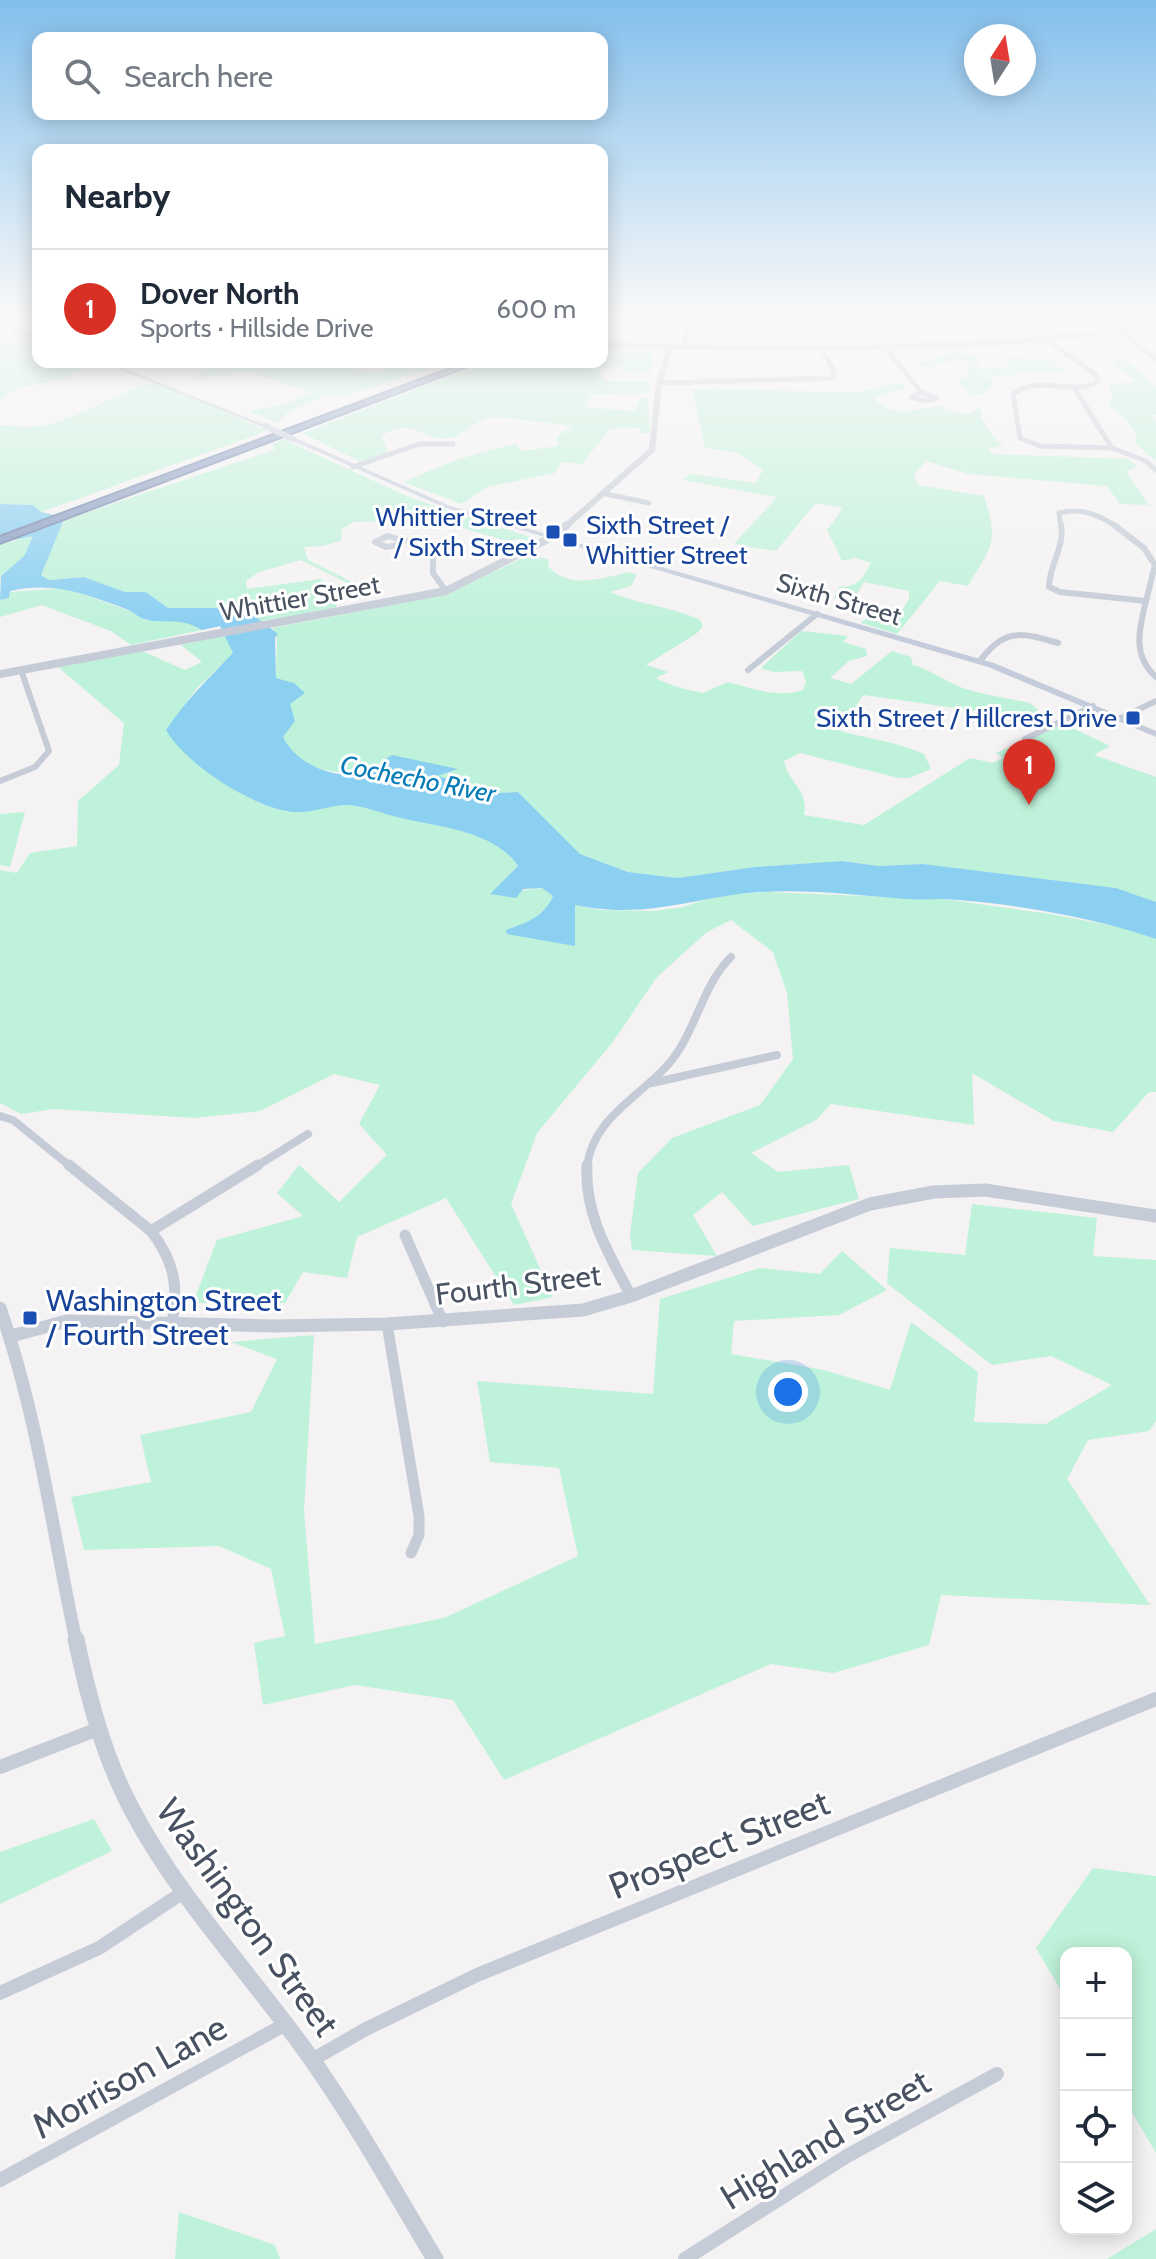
<!DOCTYPE html>
<meta charset="utf-8">
<style>
:root{--surface:#fff;--page:#f2f2f3;--text:#1f2937;--muted:#747a83;--line:#e0e1e3;--accent:#d93025}
body{margin:0;font-family:Cabin,sans-serif;background:var(--page);color:var(--text)}
.controls{position:absolute;right:24px;bottom:24px;display:grid;overflow:hidden;border-radius:16px;box-shadow:0 4px 20px #0003}
.controls button{width:72px;height:72px;display:grid;place-items:center;padding:0;border:0;border-bottom:2px solid var(--line);background:var(--surface);color:var(--text);font:40px sans-serif}
.compass{position:absolute;left:964px;top:24px;width:72px;height:72px;border-radius:50%;background:var(--surface);box-shadow:0 4px 20px #0003;rotate:12deg}
.you{position:absolute;left:788px;top:1392px;width:28px;height:28px;margin:-20px;border:6px solid #fff;border-radius:50%;background:#1a73e8;box-shadow:0 0 0 12px #1a73e833}
.badge{display:grid;place-items:center;width:52px;height:52px;border-radius:50%;background:var(--accent);color:#fff;font-size:26px;font-weight:700}
.pin{position:absolute;translate:-50% -66px;filter:drop-shadow(0 2px 4px #0008)}
.pin::after{content:'';position:absolute;top:42px;width:28px;height:24px;background:inherit;clip-path:polygon(0 0,100% 0,50% 100%)}
.list{margin:0;padding:0;list-style:none}
h2{display:flex;justify-content:space-between;align-items:center;height:104px;margin:0;padding:0 32px;font-size:34px}
h2 small{font-size:26px;font-weight:400;color:var(--muted)}
.list li{display:grid;grid-template-columns:52px 1fr auto;gap:24px;align-items:center;box-sizing:border-box;height:120px;padding:0 32px;border-top:2px solid var(--line)}
.list b{display:block;font-size:30px;white-space:nowrap}
.list p{margin:0;font-size:26px;white-space:nowrap;color:var(--muted)}
.list em{font-size:26px;font-style:normal;color:var(--muted)}
.icon{flex:none;width:44px;height:44px;fill:none;stroke:currentColor;stroke-width:2;stroke-linecap:round;stroke-linejoin:round}
.map{position:relative;flex:none;width:1156px;height:2259px;overflow:hidden}
.search{position:absolute;background:var(--surface);box-shadow:0 4px 20px #0003;left:32px;top:32px;width:576px;height:88px;display:flex;align-items:center;gap:20px;box-sizing:border-box;padding:0 28px;border-radius:16px;color:var(--muted);font-size:30px}
.panel{position:absolute;background:var(--surface);box-shadow:0 4px 20px #0003;left:32px;top:144px;width:576px;height:224px;border-radius:16px}
.map>svg:first-child{display:block}
.green{fill:#bff2da}
.water{fill:#8bcff1}
.lines{fill:none;stroke-linecap:round;stroke-linejoin:round}
.motorway-casing{stroke:#7388ae;stroke-width:4}
.minor-far4{stroke:#c5ccd7;stroke-width:5}
.minor-far3{stroke:#c5ccd7;stroke-width:6}
.minor-far2{stroke:#c5ccd7;stroke-width:8}
.minor-far1{stroke:#c5ccd7;stroke-width:11}
.minor{stroke:#c5ccd7;stroke-width:14}
.tertiary-far3{stroke:#c5ccd7;stroke-width:6}
.tertiary-far2{stroke:#c5ccd7;stroke-width:8}
.tertiary-far1{stroke:#c5ccd7;stroke-width:13}
.tertiary{stroke:#c5ccd7;stroke-width:17}
.secondary{fill:#c4ccdb;fill-rule:evenodd}
.motorway{fill:#889dc2;fill-rule:evenodd}
.secondary-bridge{stroke:#c4ccdb;stroke-width:6}
.transit-dot{fill:#1a4fb4;stroke:#fff;stroke-width:3}
.labels{text-anchor:middle;stroke-width:6;stroke-linejoin:round;paint-order:stroke}
.far-transit-label{font-size:26px;fill:#164399;stroke:#fff;text-anchor:end}
.far-street-label{font-size:26px;fill:#485261;stroke:#fff}
.far-water-label{font-size:26px;font-style:italic;fill:#057cb7;stroke:#fff}
.street-label{font-size:30px;fill:#485261;stroke:#fff}
.transit-label{font-size:30px;fill:#164399;stroke:#fff;text-anchor:start}
.near-street-label{font-size:36px;fill:#485261;stroke:#fff}
</style>
<div class="map">
<svg width="1156" height="2259" viewBox="0 0 1156 2259">
<rect width="100%" height="100%" fill="#f4f2f2"/>
<g class="green">
<path d="M843,314H860L857,326L900,329L913,322H922L925,326H976L973,320L1018,319L1031,325L1117,319L1133,326L1119,321L919,332L924,340H962L964,342L916,343L900,332L812,331L818,335V339L802,331L768,333L769,340H760L759,336L727,339L715,336L726,331L707,329C742,327 815,333 843,317Z"/>
<polygon points="28,338 38,341 38,362 93,362 66,379 20,387 0,400 0,345"/>
<path d="M603,348L653,351L650,373L631,375L617,365L599,369L605,381L650,382L649,393L593,394L584,407L634,411L641,398H648L650,433H640V428L610,429L582,464L561,462L555,473L487,487L461,504L404,482C441,465 475,452 516,444L522,451L558,446L557,436L573,426C556,425 497,414 486,418C474,423 464,434 453,437C424,445 416,414 381,436L388,452L361,462L303,433L488,362H602Z"/>
<path d="M951,353L974,355L981,370L1009,366L1004,358C1019,356 1035,360 1050,359L1066,372L989,376L994,385L982,394L971,395L957,379L971,376L962,367L971,365L965,360L933,364L937,368L911,365Z"/>
<path d="M1124,358L1156,386V415H1150L1156,423V461L1136,444C1138,425 1122,416 1108,405L1112,396L1109,385L1135,381L1111,359Z"/>
<polygon points="264,362 307,362 377,372 403,362 448,362 346,396 327,395 288,412 277,423 249,411 286,404 311,392 251,372 195,378 202,369"/>
<path d="M151,383L176,390L267,431L41,512L32,505L0,504V425C12,426 26,428 38,426C75,422 114,393 151,383Z"/>
<path d="M901,383L907,388L873,398C901,424 916,404 946,407L945,411L971,414L980,407C980,423 992,435 1003,446L989,448L993,454L1128,459L1137,466L1126,472L1149,505L1120,504L1107,486L968,474L926,461L914,475L918,485L984,496C999,544 992,545 968,586L940,581L897,634L861,623L873,613L901,612L909,599V591L864,582L853,601L834,598L839,587C858,586 862,580 871,563L855,558L842,561L827,530L843,508L816,503L776,551L734,544L777,497L683,480L691,474L756,483L763,470L738,453L705,448L692,389L858,392Z"/>
<path d="M283,439L409,497L530,537L535,544L520,539L507,541L436,520L353,522L342,529L341,541L323,546L304,547L308,560L370,591L365,592L301,560L259,572L246,581L247,589L320,579L337,590L339,600L335,609L260,621L244,608H168L146,592H124L84,577L49,580L41,575C47,557 53,528 70,518L274,450L273,444Z"/>
<polygon points="34,535 24,556 0,579 0,545"/>
<path d="M531,554L549,560L548,566C569,591 604,577 630,572L637,575L631,586L610,592C640,605 671,606 700,620L703,626L696,634L646,665L668,672L656,678C670,686 688,690 703,693L728,682C754,689 777,698 803,690L806,682L802,671L773,672L761,668L801,631L848,636L843,642L866,649L867,656L849,661L830,678L851,684L892,651L911,657L913,665C931,670 943,680 960,687C982,695 1007,698 1030,703L1038,710L1033,715L1045,721L1038,725L1019,717L863,695L840,731C869,739 898,742 924,754L931,769L909,778H899L800,753L784,761C789,784 809,790 804,815L864,825L970,758L993,763L1003,758L996,753L1064,724L1110,746L1094,755L1156,777V902L1116,888L923,864L879,866L842,861L755,867L678,878L628,872L580,854L518,792L498,793L435,776L456,770L379,763C357,782 289,771 283,738C281,726 291,696 294,683L276,678L277,634L272,628L444,595Z"/>
<polygon points="66,588 132,612 145,620 187,621 202,630 131,645 111,631 42,605 0,617 0,600 9,598 10,592"/>
<path d="M225,635L234,653L197,688L166,730C195,765 236,798 281,810C304,816 325,804 348,805C367,806 384,814 402,818C439,827 495,831 518,866L491,894L542,888L553,896L548,907L530,921L575,946V905L600,910L653,911L683,907L716,896L764,892L943,899L1050,914L1125,928L1156,939V1092H1149L1113,1132L1054,1121L972,1073L974,1125L831,1104L816,1120L751,1153L778,1172L849,1165L859,1199L753,1226L722,1192L693,1215L717,1256L632,1250L630,1234L638,1173L672,1138L760,1105L793,1059L787,993L773,952L731,920L707,932L657,977L612,1043L537,1133L511,1204L553,1297L514,1305L446,1198L357,1237L347,1278L303,1272L285,1303H193L217,1240L303,1216L277,1193L299,1165L339,1202L387,1155L359,1124L380,1085L334,1074L260,1111L195,1118L54,1109L21,1114L0,1103V870L17,873L30,853L77,846L78,801L119,765L124,723L58,667L142,651L185,670L202,662L181,645Z"/>
<polygon points="25,812 10,867 0,865 0,814"/>
<polygon points="972,1204 1097,1218 1093,1256 1156,1260 1156,1421 1149,1431 1088,1440 1067,1479 1150,1605 941,1595 929,1645 833,1673 771,1664 504,1780 453,1700 355,1685 263,1705 254,1643 285,1636 271,1569 219,1546 84,1550 71,1497 151,1482 140,1435 251,1412 277,1359 231,1342 314,1335 304,1511 315,1644 444,1618 578,1556 559,1468 490,1462 477,1381 653,1394 660,1299 760,1268 820,1274 842,1251 887,1290 839,1315 734,1321 731,1354 824,1370 890,1390 911,1322 978,1372 974,1422 1046,1424 1112,1385 1051,1356 992,1365 887,1283 890,1248 965,1255"/>
<polygon points="94,1819 112,1851 0,1904 0,1852"/>
<polygon points="1093,1868 1156,1876 1156,2153 1126,2102 1126,1953 1066,1953 1066,1999 1036,1948"/>
<polygon points="179,2212 275,2245 280,2259 175,2259"/>
<polygon points="1156,2229 1156,2259 1107,2259"/>
</g>
<path class="water" d="M0,504L33,505L41,512L70,518L63,522L41,575L49,580L84,577L125,592H146L168,608H244L278,634L275,638L276,678L294,683L305,693L290,704L295,721L283,737C296,765 341,784 371,770C378,766 385,759 392,755L458,769L437,776L498,793L518,792L580,854L628,872L678,878L755,867L842,861L879,866L923,864L1116,888L1156,902V939C1097,918 1006,902 942,899C930,899 918,900 906,899C858,895 808,889 760,892C692,897 647,920 575,905V946L507,934L506,930C526,923 544,917 553,896L542,888L523,889L516,898L490,894L518,866C495,831 439,827 401,818C383,814 366,806 348,805C331,805 315,812 299,812C259,813 185,764 166,730C185,701 209,678 233,653L220,626L202,630C180,617 170,624 148,620C140,619 133,612 126,609C85,594 54,581 10,591L9,598L0,600L1,576L24,556L33,536L14,540L0,534Z"/>
<g class="lines">
<g class="motorway-casing">
<polygon id="motorway" points="468,362 479,362 0,543 0,537"/>
</g>
<g class="minor-far4">
<polyline points="872,314 904,319 1074,314"/>
<polyline points="1123,314 1144,325"/>
<polyline points="685,319 771,318 771,314"/>
<polyline points="1117,329 1156,359"/>
<path d="M1045,339L1093,372L1099,381C1071,397 1040,374 1013,394L1020,438L1040,446L1112,448"/>
<polyline points="885,347 921,392"/>
<polyline points="685,348 686,316"/>
<polyline points="659,383 833,378 834,372 822,348"/>
<polyline points="1075,389 1112,448 1146,461 1156,470"/>
<polygon points="921,392 937,398 925,401 912,397"/>
<polyline points="353,467 419,444 453,444"/>
<polyline points="606,494 649,503"/>
<path d="M1061,527L1059,513C1082,507 1098,515 1118,527"/>
</g>
<g class="minor-far3">
<path d="M1061,525C1065,547 1049,565 1049,587L1060,592L1146,601L1155,565L1144,548L1114,525"/>
<polygon points="388,536 401,540 398,545 386,547 375,542"/>
<polyline points="401,540 421,542 433,550 433,573 446,591"/>
<path d="M1146,601C1139,629 1132,656 1156,677"/>
<path d="M980,661C1004,628 1021,632 1058,643"/>
<polyline points="748,670 817,614"/>
<polyline points="1121,718 1156,701"/>
<polyline points="1025,739 1093,706"/>
<polyline points="0,781 35,767 49,751 21,670"/>
</g>
<g class="minor-far2">
<polyline points="652,1083 777,1055"/>
<polyline points="0,1116 13,1120 71,1167"/>
<polyline points="255,1167 308,1134"/>
<path d="M587,1167C593,1113 650,1093 677,1053C698,1022 704,984 731,957"/>
</g>
<g class="minor-far1">
<path d="M69,1165L151,1231C174,1261 179,1286 172,1323"/>
<path d="M587,1165C584,1214 609,1254 631,1296"/>
<polyline points="151,1231 258,1165"/>
<polyline points="405,1235 443,1322"/>
<polyline points="387,1324 419,1516 419,1535 411,1553"/>
</g>
<g class="minor">
<polyline points="0,1767 98,1729"/>
<polyline points="0,1993 99,1948 185,1891"/>
<polyline points="312,2060 366,2029 477,1975 1156,1699"/>
<polyline points="0,2180 286,2024"/>
<polyline points="685,2259 847,2156 997,2074"/>
</g>
<g class="tertiary-far3">
<path d="M602,345C748,349 895,351 1041,339C1079,336 1118,329 1156,324"/>
<polyline points="565,527 652,450 659,383 670,348"/>
</g>
<polyline class="tertiary-far2" points="0,674 446,591 554,536 567,525"/>
<g class="tertiary-far1">
<path d="M0,1308C38,1417 52,1529 76,1641"/>
<polyline points="11,1336 67,1321 275,1326 387,1324 583,1310 631,1296 870,1204 934,1192 985,1190 1156,1216"/>
</g>
<path class="tertiary" d="M76,1639C88,1696 103,1754 130,1806C177,1897 251,1974 310,2057C356,2122 394,2191 435,2259"/>
<g class="secondary">
<polygon points="0,323 38,336 38,340 0,327"/>
<polygon points="101,362 109,362 268,426 263,427"/>
<polygon points="293,437 450,506 994,663 1156,731 1156,737 988,667 446,508 291,440 290,439"/>
</g>
<use href="#motorway" class="motorway"/>
<polyline class="secondary-bridge" points="265,426 293,439"/>
</g>
<linearGradient id="sky" x2="0" y2="1"><stop stop-color="#83bfec"/><stop offset="0.5" stop-color="#faf9f9"/><stop offset="1" stop-color="#faf9f9" stop-opacity="0"/></linearGradient>
<rect width="1156" height="630" fill="url(#sky)"/>
<g class="transit-dot">
<rect x="545" y="524" width="16" height="16" rx="4"/>
<rect x="562" y="532" width="16" height="16" rx="4"/>
<rect x="1125" y="710" width="16" height="16" rx="4"/>
<rect x="22" y="1310" width="16" height="16" rx="4"/>
</g>
<g class="labels">
<g class="far-transit-label">
<text x="537" y="526">Whittier Street<tspan x="537" dy="30">/ Sixth Street</tspan></text>
<text x="586" y="534" text-anchor="start">Sixth Street /<tspan x="586" dy="30">Whittier Street</tspan></text>
<text x="1117" y="727">Sixth Street / Hillcrest Drive</text>
</g>
<g class="far-street-label">
<text transform="translate(300 598) rotate(-10)" y="9">Whittier Street</text>
<text transform="translate(839 599) rotate(16)" y="9">Sixth Street</text>
</g>
<g class="far-water-label">
<text transform="translate(418 779) rotate(11)" y="9">Cochecho River</text>
</g>
<g class="street-label">
<text transform="translate(518 1285) rotate(-7)" y="10">Fourth Street</text>
</g>
<g class="transit-label">
<text x="46" y="1311">Washington Street<tspan x="46" dy="34">/ Fourth Street</tspan></text>
</g>
<g class="near-street-label">
<text transform="translate(719 1844) rotate(-22)" y="13">Prospect Street</text>
<text transform="translate(248 1917) rotate(54)" y="13">Washington Street</text>
<text transform="translate(129 2076) rotate(-29)" y="13">Morrison Lane</text>
<text transform="translate(825 2139) rotate(-31)" y="13">Highland Street</text>
</g>
</g>
</svg>
<div class="controls">
<button>+</button>
<button>−</button>
<button><svg class="icon" aria-label="locate" viewBox="0 0 24 24"><circle cx="12" cy="12" r="6"/><path d="M12 2v4M12 18v4M2 12h4M18 12h4"/></svg></button>
<button><svg class="icon" aria-label="layers" viewBox="0 0 24 24"><path d="M12 4l9 5-9 5-9-5zM3 14l9 5 9-5"/></svg></button>
</div>
<svg class="compass" viewBox="-18 -18 36 36"><path d="M0-13l5 13h-10z" fill="#e53935"/><path d="M0 13l5-13h-10z" fill="#747a83"/></svg>
<div class="you"></div>
<div class="pin badge" style="left:1029px;top:805px">1</div>
<div class="search"><svg class="icon" aria-label="search" viewBox="0 0 24 24"><circle cx="10" cy="10" r="6"/><path d="M15 15l6 6"/></svg>Search here</div>
<section class="panel">
<h2>Nearby<small></small></h2>
<ul class="list">
<li><span class="badge">1</span><div><b>Dover North</b><p>Sports · Hillside Drive</p></div><em>600 m</em></li>
</ul>
</section>
</div>
